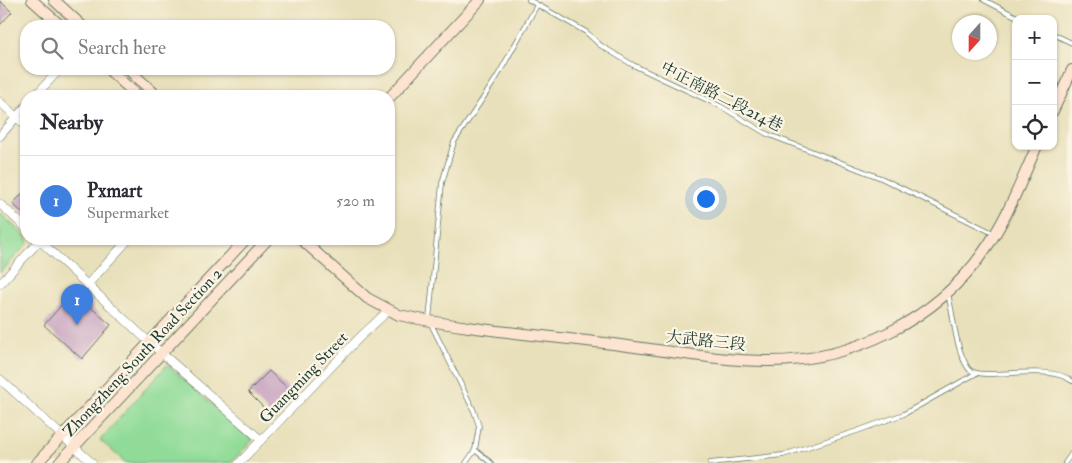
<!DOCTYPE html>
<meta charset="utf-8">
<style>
:root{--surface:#fff;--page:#f2f2f3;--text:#2b2b33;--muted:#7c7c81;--line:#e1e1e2;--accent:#db2777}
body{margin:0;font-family:"IM FELL Double Pica","Noto Serif TC",serif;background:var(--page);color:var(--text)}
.controls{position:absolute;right:15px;top:15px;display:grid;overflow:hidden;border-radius:10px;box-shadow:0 1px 4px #0004}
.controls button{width:45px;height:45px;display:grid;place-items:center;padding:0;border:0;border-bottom:1px solid var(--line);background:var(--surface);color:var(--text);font:25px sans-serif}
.compass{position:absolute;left:952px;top:15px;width:45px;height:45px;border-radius:50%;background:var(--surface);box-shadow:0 1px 4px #0004;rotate:201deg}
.you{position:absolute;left:705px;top:198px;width:18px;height:18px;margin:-12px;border:4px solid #fff;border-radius:50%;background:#1a73e8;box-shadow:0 0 0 8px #1a73e833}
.badge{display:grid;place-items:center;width:32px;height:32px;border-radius:50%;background:var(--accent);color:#fff;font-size:16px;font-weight:700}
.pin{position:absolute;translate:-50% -41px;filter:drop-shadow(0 1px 2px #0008)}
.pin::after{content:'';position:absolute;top:26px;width:18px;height:15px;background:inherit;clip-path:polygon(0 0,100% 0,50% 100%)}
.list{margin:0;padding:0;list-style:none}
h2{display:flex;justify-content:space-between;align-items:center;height:65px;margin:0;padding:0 20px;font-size:21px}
h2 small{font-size:16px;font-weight:400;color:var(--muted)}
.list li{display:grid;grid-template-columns:32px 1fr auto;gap:15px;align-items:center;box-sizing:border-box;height:90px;padding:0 20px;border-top:1px solid var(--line)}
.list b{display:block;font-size:19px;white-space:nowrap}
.list p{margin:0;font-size:16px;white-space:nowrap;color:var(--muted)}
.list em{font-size:16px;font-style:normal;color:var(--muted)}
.icon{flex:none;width:28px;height:28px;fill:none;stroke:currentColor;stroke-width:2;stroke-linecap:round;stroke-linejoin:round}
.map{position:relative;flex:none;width:1072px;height:463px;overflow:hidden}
.search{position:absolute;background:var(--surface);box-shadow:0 1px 4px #0004;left:20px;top:20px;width:375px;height:55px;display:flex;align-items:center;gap:12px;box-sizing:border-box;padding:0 18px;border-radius:20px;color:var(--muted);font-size:19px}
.panel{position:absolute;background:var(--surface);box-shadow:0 1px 4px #0004;left:20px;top:90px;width:375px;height:155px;border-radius:20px}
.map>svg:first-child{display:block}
.green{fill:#8fdb97;stroke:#578c66}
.building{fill:#c49fbf}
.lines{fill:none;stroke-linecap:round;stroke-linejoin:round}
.lane-casing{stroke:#657663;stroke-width:5.5}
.street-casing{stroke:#657663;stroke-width:9}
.secondary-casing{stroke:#657663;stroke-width:12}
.lane{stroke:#fff;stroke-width:4}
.street{stroke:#fff;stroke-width:8}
.secondary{stroke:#fde4d1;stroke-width:10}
.labels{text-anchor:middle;stroke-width:4.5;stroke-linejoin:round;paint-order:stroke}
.street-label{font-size:16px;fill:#1f3d34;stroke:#fcf5e5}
</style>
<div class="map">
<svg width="1072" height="463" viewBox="0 0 1072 463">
<rect width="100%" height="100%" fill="#fcf5e5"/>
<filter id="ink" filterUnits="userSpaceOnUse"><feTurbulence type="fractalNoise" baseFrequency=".02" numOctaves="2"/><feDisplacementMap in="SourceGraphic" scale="10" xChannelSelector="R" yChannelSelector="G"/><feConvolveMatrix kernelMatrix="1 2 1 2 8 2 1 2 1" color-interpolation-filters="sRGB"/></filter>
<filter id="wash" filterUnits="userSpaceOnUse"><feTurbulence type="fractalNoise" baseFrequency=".0096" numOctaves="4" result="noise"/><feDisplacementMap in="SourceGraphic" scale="20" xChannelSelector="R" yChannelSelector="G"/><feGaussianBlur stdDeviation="1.12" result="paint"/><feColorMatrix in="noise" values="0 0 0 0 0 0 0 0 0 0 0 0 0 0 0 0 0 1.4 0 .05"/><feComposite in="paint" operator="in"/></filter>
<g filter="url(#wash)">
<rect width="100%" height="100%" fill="#e8e0ba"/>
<g class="green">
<polygon points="0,213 26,237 28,243 0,273"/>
<polygon points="167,365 253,440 230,463 126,463 100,440"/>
</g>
<g id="blocks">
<g class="building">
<polygon points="0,1 12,12 0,25"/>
<polygon points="26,189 26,216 13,204"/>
<polygon points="73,292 111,325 82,359 44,325"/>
<polygon points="269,371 294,394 273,417 248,392"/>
</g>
</g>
</g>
<g filter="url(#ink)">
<use href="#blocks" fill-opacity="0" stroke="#657663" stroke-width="1"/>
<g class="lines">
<g class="lane-casing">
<g id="lane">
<polyline points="529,0 586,32 600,45 633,65 720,106 767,134 881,178 993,233"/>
<polyline points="984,0 1021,19"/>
<polyline points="1053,34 1072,43"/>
<path d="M948,294C954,317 955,348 968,368C978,384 1045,361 1072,381"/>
<polyline points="466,463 475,450"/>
<polyline points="491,463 475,450 479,426 474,411 429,320 442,183 454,142 497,77 537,5"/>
<polyline points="710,463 783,455 857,431 904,414 975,374"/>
<polyline points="1065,463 1072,453"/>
</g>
</g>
<g class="street-casing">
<g id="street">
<polyline points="35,96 60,69"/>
<polyline points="0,102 26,126"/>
<polyline points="0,136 26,106"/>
<polyline points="0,204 26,228"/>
<polyline points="38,239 149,342 261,440"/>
<polyline points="0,284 40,240"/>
<polyline points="88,284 129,239"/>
<polyline points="0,379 92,463"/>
<polyline points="239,463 360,337 388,311"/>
</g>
</g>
<g class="secondary-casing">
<g id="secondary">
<polyline points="32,0 61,26"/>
<polyline points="54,0 82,26"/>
<polyline points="108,69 138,96"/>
<polyline points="128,69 157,96"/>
<polyline points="389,98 480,0"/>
<polyline points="1053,111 1072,70"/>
<path d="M301,239L367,298L399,315C469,330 548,336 620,345C669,351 720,361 770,361C853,361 937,319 984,251C1007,219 1021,181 1037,146"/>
<polyline points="37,463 246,239"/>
<polyline points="59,463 268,239"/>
</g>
</g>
<use href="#lane" class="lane"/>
<use href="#street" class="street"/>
<use href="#secondary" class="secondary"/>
</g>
</g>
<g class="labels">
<g class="street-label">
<text transform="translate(722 96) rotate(27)" y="6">中正南路二段214巷</text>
<text transform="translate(706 340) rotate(6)" y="6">大武路三段</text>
<text transform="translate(142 352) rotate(-47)" y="6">Zhongzheng South Road Section 2</text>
<text transform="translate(303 377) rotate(-46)" y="6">Guangming Street</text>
</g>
</g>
</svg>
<div class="controls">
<button>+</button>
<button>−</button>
<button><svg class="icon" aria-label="locate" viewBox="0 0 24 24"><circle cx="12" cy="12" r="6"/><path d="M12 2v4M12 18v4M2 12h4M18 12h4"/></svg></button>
</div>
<svg class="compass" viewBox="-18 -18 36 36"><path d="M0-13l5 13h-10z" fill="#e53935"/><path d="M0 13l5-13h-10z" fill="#7c7c81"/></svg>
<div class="you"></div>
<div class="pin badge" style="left:77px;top:325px;background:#3f7fe0">1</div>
<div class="search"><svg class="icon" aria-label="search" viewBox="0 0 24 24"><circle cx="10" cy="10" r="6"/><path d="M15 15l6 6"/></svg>Search here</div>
<section class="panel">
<h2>Nearby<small></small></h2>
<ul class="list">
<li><span class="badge" style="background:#3f7fe0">1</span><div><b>Pxmart</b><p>Supermarket</p></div><em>520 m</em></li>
</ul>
</section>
</div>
